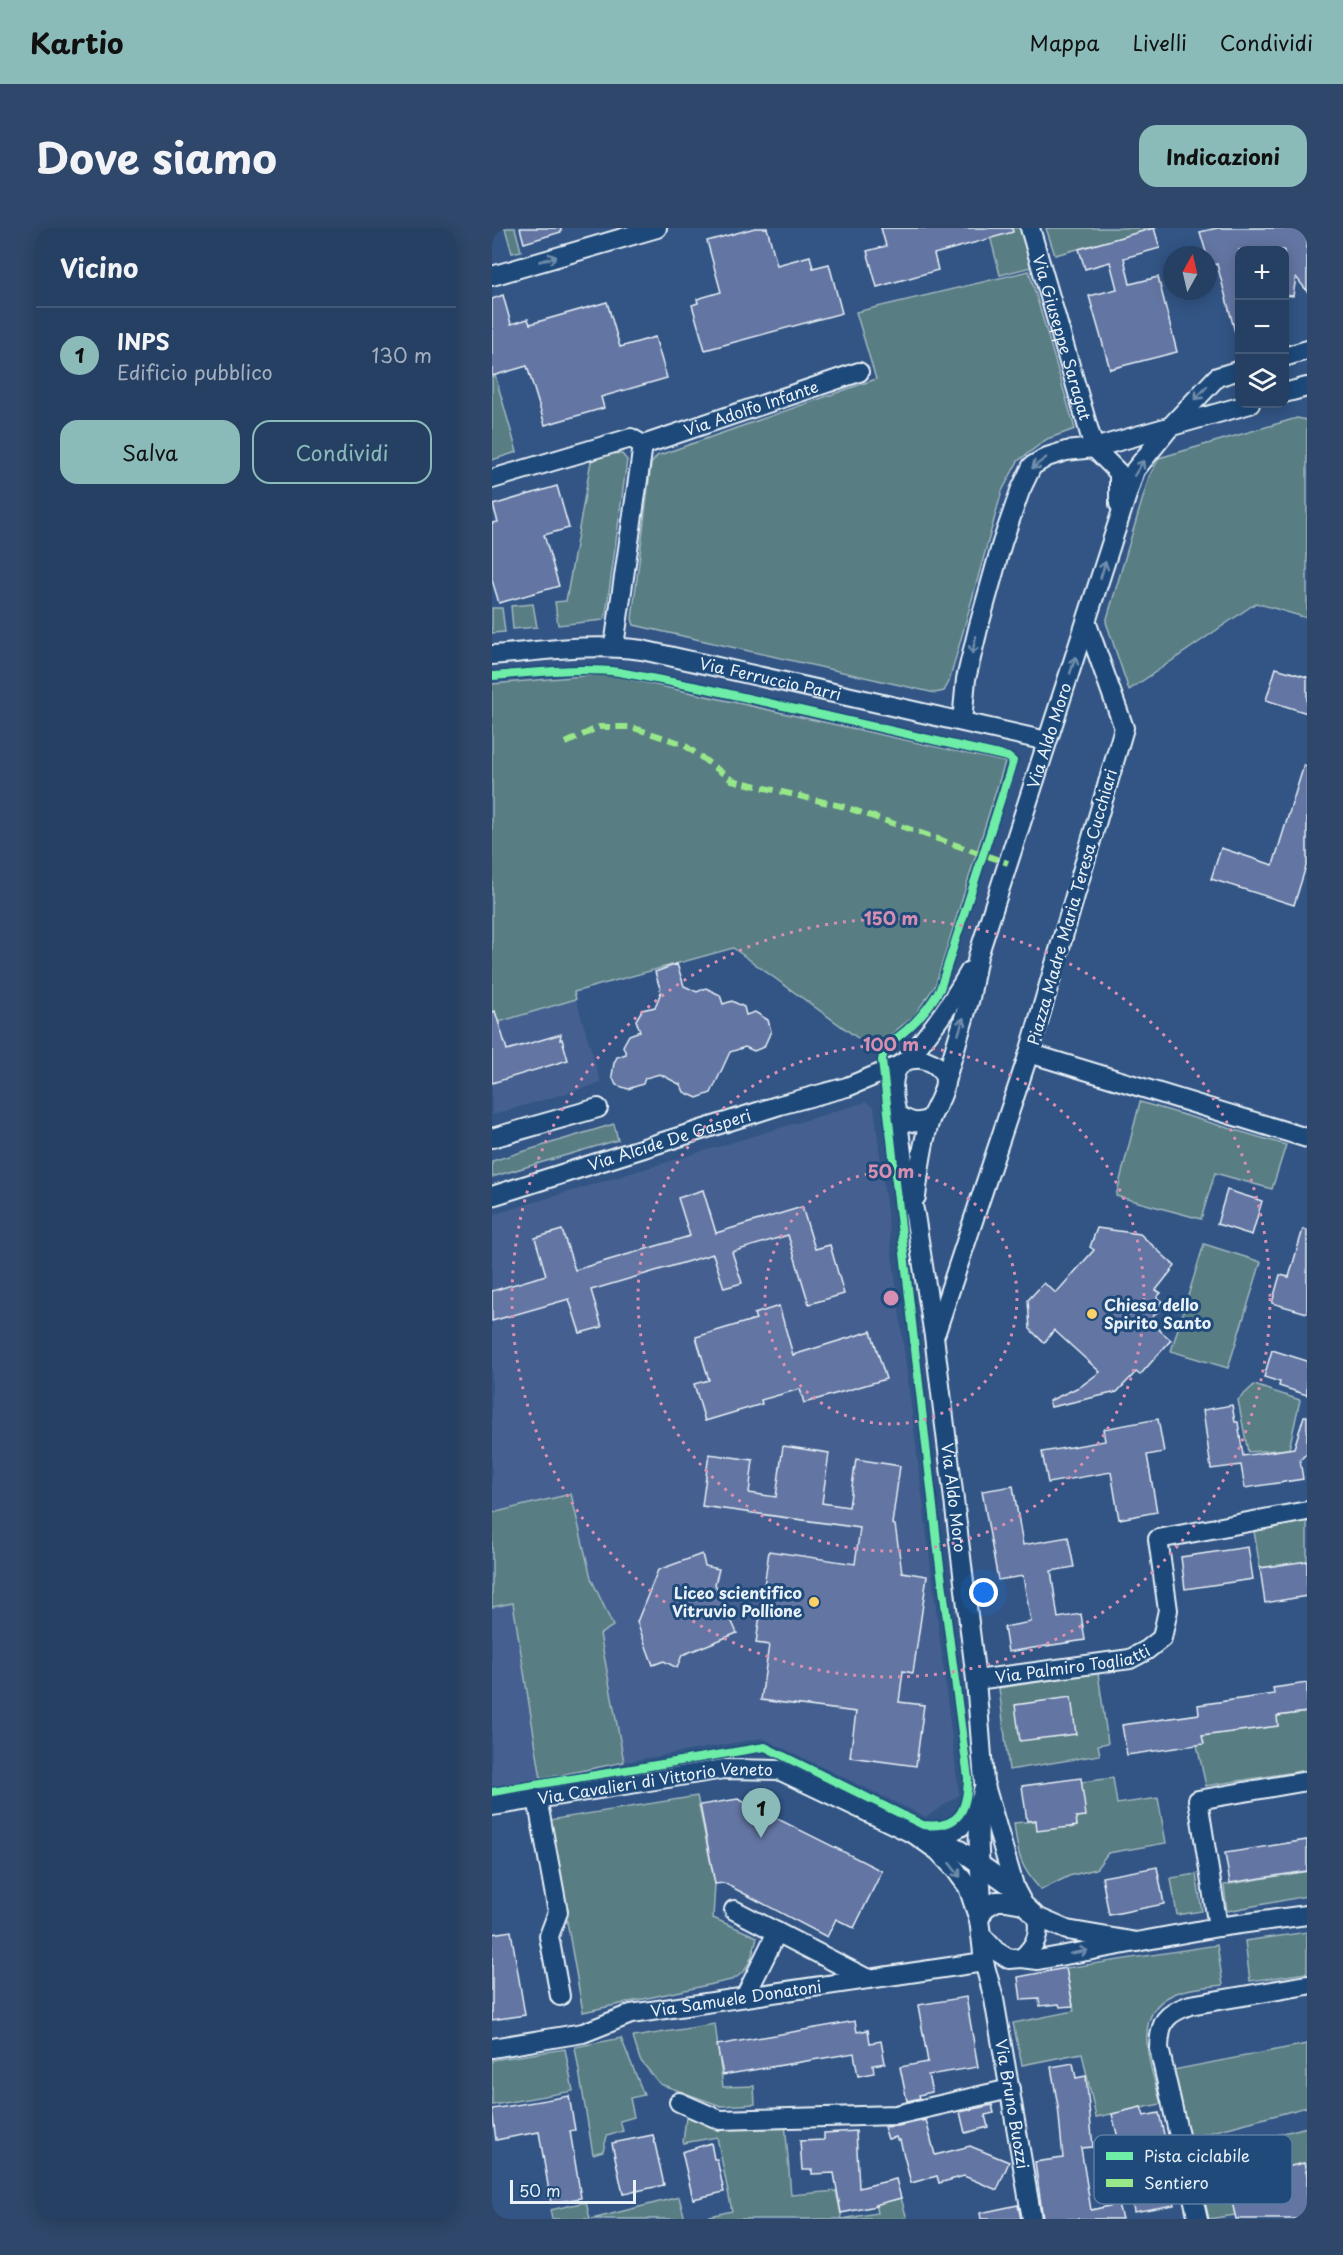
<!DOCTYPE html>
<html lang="it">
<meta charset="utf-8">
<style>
:root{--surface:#264064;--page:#2e476a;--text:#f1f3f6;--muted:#a4afbf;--line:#425978;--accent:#8bbbb9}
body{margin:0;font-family:"Playpen Sans",sans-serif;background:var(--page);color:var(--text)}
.controls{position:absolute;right:18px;top:18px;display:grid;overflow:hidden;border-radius:12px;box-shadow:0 3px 15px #0003}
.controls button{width:54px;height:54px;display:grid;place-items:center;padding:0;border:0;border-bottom:2px solid var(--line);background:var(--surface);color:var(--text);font:30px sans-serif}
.compass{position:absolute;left:671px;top:18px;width:54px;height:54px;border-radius:50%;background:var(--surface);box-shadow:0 3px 15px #0003;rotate:8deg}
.scale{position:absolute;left:18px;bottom:15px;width:126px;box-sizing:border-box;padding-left:6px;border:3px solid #e8f1f8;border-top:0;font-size:16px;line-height:21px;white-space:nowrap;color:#e8f1f8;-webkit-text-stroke:4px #1f4a7a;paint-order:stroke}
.you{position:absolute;left:492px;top:1365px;width:21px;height:21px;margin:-15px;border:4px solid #fff;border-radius:50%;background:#1a73e8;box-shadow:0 0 0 9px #1a73e833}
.badge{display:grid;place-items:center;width:39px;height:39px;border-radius:50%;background:var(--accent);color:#111;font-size:20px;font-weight:700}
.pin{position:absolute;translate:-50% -50px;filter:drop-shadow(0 2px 3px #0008)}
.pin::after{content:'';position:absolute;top:32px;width:21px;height:18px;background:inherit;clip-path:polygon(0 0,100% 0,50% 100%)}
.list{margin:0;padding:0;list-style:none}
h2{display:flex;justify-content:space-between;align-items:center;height:78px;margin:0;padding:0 24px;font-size:26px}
h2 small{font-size:20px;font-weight:400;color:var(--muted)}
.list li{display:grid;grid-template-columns:39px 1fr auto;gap:18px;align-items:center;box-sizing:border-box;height:96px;padding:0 24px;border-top:2px solid var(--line)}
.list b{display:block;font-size:22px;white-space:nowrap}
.list p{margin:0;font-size:20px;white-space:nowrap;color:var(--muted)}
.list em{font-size:20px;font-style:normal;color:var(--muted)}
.actions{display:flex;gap:12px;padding:18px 24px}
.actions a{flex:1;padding:14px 0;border:2px solid var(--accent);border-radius:18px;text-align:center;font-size:21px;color:var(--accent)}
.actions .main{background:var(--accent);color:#111}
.icon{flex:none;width:33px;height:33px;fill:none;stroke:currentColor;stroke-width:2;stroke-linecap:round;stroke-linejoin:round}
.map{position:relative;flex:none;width:815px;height:1991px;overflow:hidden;border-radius:18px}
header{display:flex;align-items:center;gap:36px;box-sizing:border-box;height:84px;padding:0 30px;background:var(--accent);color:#111}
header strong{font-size:28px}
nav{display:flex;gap:33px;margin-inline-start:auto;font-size:21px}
.intro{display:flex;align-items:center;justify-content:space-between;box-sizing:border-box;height:144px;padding:0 36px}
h1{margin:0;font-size:42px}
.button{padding:15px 27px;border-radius:18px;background:var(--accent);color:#111;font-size:21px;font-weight:700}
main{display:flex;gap:36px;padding:0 36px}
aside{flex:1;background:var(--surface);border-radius:18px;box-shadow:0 3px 15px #0003}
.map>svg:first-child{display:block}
.built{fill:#446190}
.green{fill:#587d83;stroke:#a0b7be;stroke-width:1.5}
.building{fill:#6474a2;stroke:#e8f1f8;stroke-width:1.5}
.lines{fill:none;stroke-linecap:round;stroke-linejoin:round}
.minor-casing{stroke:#e8f1f8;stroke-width:22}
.minor{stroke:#1f4a7a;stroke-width:18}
.quiet{stroke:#98e88a;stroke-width:6;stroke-dasharray:12 6;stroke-linecap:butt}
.cycleway-casing{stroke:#1f4a7a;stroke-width:11}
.cycleway{stroke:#6deda7;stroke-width:8}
.oneway{stroke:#6f8dac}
.ring{fill:none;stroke:#d78fb1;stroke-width:3;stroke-dasharray:3 6}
.poi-dot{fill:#ffd166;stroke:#1f4a7a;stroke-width:2}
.labels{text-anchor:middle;stroke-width:6;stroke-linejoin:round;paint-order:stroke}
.street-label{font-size:16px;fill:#e8f1f8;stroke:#1f4a7a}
.poi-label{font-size:16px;font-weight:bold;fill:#e8f1f8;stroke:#1f4a7a;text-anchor:start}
.key{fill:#1f4a7a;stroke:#5b7ca0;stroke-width:1.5}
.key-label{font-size:16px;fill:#e8f1f8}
.centre{fill:#d78fb1;stroke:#1f4a7a;stroke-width:3}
.ring-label{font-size:18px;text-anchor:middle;font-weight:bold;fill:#d78fb1;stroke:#1f4a7a;stroke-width:6;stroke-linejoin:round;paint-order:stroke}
</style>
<header>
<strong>Kartio</strong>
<nav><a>Mappa</a><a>Livelli</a><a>Condividi</a></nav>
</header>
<div class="intro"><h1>Dove siamo</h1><a class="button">Indicazioni</a></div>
<main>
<aside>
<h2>Vicino<small></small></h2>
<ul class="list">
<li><span class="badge">1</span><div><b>INPS</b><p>Edificio pubblico</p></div><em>130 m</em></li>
</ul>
<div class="actions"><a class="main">Salva</a><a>Condividi</a></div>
</aside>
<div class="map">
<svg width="815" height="1991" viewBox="0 0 815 1991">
<rect width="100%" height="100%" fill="#325585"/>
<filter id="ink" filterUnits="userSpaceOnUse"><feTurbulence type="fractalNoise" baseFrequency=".0167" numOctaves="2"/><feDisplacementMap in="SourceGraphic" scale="12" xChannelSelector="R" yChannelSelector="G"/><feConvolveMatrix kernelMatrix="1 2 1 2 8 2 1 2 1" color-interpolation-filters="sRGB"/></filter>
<g filter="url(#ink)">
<g class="built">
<polygon points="84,771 109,855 0,887 0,796"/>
<polygon points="374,874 382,879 467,1567 434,1589 270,1510 132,1534 108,1405 121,1398 99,1350 79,1266 0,1285 0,987"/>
<polygon points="21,1375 49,1551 0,1559 0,1379"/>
</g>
<g class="green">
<polygon points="13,0 23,0 29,23 20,25"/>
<polygon points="496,0 528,0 539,39 508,47"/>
<polygon points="554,0 665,0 563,27"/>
<polygon points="537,43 583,201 555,211 526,233 510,263 457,454 452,463 443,465 142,397 140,391 159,236 165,228 384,151 364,84"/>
<polygon points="3,147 25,224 0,232 0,148"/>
<polygon points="805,190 815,192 815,390 764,375 637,462 614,394 657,249 667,230"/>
<polygon points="119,225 130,226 135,232 114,386 111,392 66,397 63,374 74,373 99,233"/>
<polygon points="41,376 45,399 21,401 19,378"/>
<polygon points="0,380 10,380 13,404 0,405"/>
<polygon points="114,446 513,534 443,758 422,788 381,821 241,720 82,764 84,771 0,796 0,456"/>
<polygon points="648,874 794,917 780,961 723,945 709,991 624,968"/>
<polygon points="122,896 126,912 0,949 0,933"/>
<polygon points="712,1016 769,1034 736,1140 679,1123"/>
<polygon points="762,1157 808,1172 797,1221 756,1224 746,1172"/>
<polygon points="79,1266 99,1350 121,1398 108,1406 132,1534 49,1551 21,1375 0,1379 0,1285"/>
<polygon points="815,1293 815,1333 768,1340 762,1303"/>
<polygon points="606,1445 616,1515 606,1517 608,1527 517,1542 507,1460"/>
<polygon points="815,1484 815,1542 714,1558 705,1517 711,1516 710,1508 785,1488"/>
<path d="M621,1550L625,1576L666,1570L674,1615L616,1625L604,1641L577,1648L549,1662C527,1638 526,1627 522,1595L576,1590L578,1600L585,1598L584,1589L590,1554Z"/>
<path d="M205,1568L223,1656L221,1690L265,1709C261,1727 256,1746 239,1752L91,1784L57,1592Z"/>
<polygon points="815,1643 815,1668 735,1683 732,1657"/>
<polygon points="704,1646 710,1683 685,1687 679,1650"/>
<polygon points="815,1704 815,1745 758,1753 753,1713"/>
<path d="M725,1717L731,1757C714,1759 695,1760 680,1767C637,1787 660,1842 669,1876L604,1889L590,1825L530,1837L521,1795L582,1783L574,1740Z"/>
<polygon points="223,1796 231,1859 262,1858 263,1876 229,1878 168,1856 148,1832 141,1809"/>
<polygon points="129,1810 152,1867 138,1870 142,1889 128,1893 131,1903 115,1908 111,1923 101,1926 83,1819"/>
<polygon points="815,1816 815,1879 709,1907 713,1925 815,1899 815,1948 812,1936 743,1987 717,1991 681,1842"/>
<polygon points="73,1821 81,1863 0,1877 0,1832"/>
<polygon points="194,1889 222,1898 293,1894 299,1967 344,1963 350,1991 385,1985 381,1966 401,1972 409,1970 415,1991 205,1991 240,1983 225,1909 191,1915"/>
<polygon points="187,1969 193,1991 100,1991"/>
<polygon points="94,1974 98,1991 60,1991 58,1982"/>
</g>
<g class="building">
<polygon points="28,0 69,0 69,4 32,15"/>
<polygon points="263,0 275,0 285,37 318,28 321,40 337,36 350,85 213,122 200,77 206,75 205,71 229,64 215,13"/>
<polygon points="389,0 520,0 521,4 442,26 446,42 385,59 375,23 394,18"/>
<polygon points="662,0 668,20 632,30 638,56 666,49 685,124 618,141 597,68 625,61 618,34 593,41 587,21"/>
<polygon points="725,0 815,0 815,63 804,49 801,68 792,67 792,22 747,22 747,103 743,104 725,36 718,38 708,4"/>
<polygon points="11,67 19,96 36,91 38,96 115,74 128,119 163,109 175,150 109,169 112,180 53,197 35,138 0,148 0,71"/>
<polygon points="65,258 77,300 52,307 67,358 7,375 0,352 0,295 6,294 1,277"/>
<polygon points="784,440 815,449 815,485 774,472"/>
<polygon points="812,537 815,538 815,635 802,677 719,651 729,620 781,637"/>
<polygon points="185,736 192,758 205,764 214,760 228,767 231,776 240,773 252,779 254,787 263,784 276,792 279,803 272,819 262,823 253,819 238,824 219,865 205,870 192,864 189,857 168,846 153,850 151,856 136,861 124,857 120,848 122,835 125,829 134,826 131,818 137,807 148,803 144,792 150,782 163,779 169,764 163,744"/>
<polygon points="3,783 15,822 69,806 68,812 70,811 76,832 0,855 0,784"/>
<polygon points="211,962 224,1005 310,979 323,1021 338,1017 352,1066 317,1076 296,1007 240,1024 250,1055 232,1060 221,1026 99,1062 110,1099 88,1105 77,1071 0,1093 0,1063 54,1047 43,1010 70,1002 83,1042 198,1008 186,970"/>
<polygon points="735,962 770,973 760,1007 725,996"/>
<polygon points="605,1000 648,1006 683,1038 664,1062 669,1065 665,1069 670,1073 666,1077 669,1080 657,1093 679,1112 648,1147 644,1144 625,1164 559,1179 557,1173 589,1158 608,1144 562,1102 552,1115 538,1101 536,1072 552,1055 564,1065 602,1022 598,1019"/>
<polygon points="811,1001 815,1002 815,1085 780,1075 788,1047 797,1049"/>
<polygon points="287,1078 301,1127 379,1103 394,1151 312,1175 308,1161 269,1172 270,1176 213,1193 202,1156 217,1152 204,1109 264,1091 262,1086"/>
<polygon points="780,1122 815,1133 815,1167 787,1158 788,1154 772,1149"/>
<polygon points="740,1177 743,1194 746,1194 751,1228 802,1220 812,1188 815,1188 815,1225 808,1232 811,1251 753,1260 749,1237 719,1241 711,1182"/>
<polygon points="666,1191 672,1224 655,1227 665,1284 627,1291 619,1244 556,1255 550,1224 613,1213 611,1201"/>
<polygon points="291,1218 337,1225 330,1275 357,1279 364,1231 408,1238 400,1296 403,1297 410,1344 435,1348 421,1445 411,1443 407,1474 432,1477 424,1538 358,1529 364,1484 269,1472 277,1417 264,1415 277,1323 363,1336 368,1300 210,1278 217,1226 261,1232 257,1265 284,1269"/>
<polygon points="521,1258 531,1317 576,1309 582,1339 559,1343 566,1390 589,1386 593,1412 516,1424 512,1399 539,1394 531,1348 506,1352 490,1263"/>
<polygon points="756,1319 761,1351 693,1361 689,1329"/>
<polygon points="210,1326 213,1338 227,1341 223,1356 245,1405 190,1427 185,1440 172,1433 161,1437 145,1394 166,1342"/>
<polygon points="815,1333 815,1368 773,1375 768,1340"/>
<polygon points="815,1455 815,1484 785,1488 786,1498 710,1508 712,1516 635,1527 630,1497 707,1486 706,1477 782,1466 781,1460"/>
<polygon points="579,1469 584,1506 528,1513 523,1477"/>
<polygon points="589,1550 594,1588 584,1589 585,1598 545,1603 544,1592 535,1593 530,1558"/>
<polygon points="246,1571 390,1643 362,1700 344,1691 335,1709 232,1655 223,1656 208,1577"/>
<polygon points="815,1612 815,1643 738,1655 733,1625"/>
<polygon points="665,1639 672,1676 617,1687 610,1649"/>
<polygon points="19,1703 33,1787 0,1792 0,1706"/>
<polygon points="574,1740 581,1778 568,1779 567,1776 548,1778 547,1771 529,1772 526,1749"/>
<polygon points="474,1769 486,1839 436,1847 440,1864 427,1867 428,1870 415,1873 408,1839 436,1834 426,1777"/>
<polygon points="363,1793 365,1804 376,1802 378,1815 389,1813 393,1835 381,1837 382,1845 366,1848 362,1825 231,1847 225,1817"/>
<polygon points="581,1835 584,1850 594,1848 601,1919 589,1920 599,1982 626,1976 630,1991 551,1991 543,1934 571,1930 566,1878 559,1839"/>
<polygon points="77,1868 83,1902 78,1903 89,1970 59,1975 47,1904 4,1912 0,1881"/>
<polygon points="500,1877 502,1885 493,1887 496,1899 473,1905 468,1884"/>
<polygon points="649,1879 652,1888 667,1885 674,1915 630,1926 620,1886"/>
<polygon points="434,1892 443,1927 478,1918 517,1934 505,1962 472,1948 447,1955 445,1948 419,1955 408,1912 405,1912 404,1909 396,1911 392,1899 406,1898"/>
<polygon points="364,1903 367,1960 404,1951 409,1970 383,1977 384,1978 349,1985 342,1945 320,1946 320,1942 310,1942 308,1913 332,1912 332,1905"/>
<polygon points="161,1907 172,1957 131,1966 120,1915"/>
<polygon points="219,1915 222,1931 225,1931 232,1964 201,1971 190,1924"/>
<polygon points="812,1935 815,1948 815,1991 744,1991 735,1953"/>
<polygon points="677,1952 682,1977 642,1984 639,1963 656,1960 655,1956"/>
<polygon points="526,1977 529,1991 489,1991 488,1985"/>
</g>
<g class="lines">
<g class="minor-casing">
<g id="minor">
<path id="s1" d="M538,0L602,220L627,245V276"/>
<polyline points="0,48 165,0"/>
<polyline points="792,129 815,122"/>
<polyline points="792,165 815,159"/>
<path id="s2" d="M0,251L139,210L151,217L367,144"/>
<polyline points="595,396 632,500 537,825 815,910"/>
<polyline points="122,418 151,217"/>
<path id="s3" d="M0,427C50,423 100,415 150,422L555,513"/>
<polyline points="470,493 474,451 486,401 510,315 528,263 540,238 555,229 574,223 602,220 758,176"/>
<path d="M416,831C439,803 460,775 478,743"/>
<path id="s4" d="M453,854L478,770L486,728L643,242L678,199L725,149L748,142"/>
<path id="s5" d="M405,886L411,933L423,987L442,1108L484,1452L492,1554L523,1661L531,1676"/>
<polyline points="0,910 106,880"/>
<path id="s6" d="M0,968L288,877L355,859L408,837"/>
<path d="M424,969C427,943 430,917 438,892C442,881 453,866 453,853C453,847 449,842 445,838C439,833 430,830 423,831C395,832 400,868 405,886C418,895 425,897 439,890"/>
<polyline points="444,1104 537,825"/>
<path id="s7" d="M484,1452L638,1431L655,1422L670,1410L676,1382L666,1311L815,1283"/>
<path d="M491,1562C483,1597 488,1637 490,1674L493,1680"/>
<polyline points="45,1570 66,1684 57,1708 68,1768"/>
<path id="s8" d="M0,1578L232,1541L287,1542L422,1606L446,1623L463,1641L476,1659L487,1692"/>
<polyline points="439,1607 462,1618 523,1661"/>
<path d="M439,1607C470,1603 473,1599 488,1572"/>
<polyline points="242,1682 376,1751"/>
<path d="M545,1689C548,1707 544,1717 530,1730L517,1731L504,1723L489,1707L487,1692L493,1680L505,1673H514L531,1676L545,1689L575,1702L645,1714"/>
<polyline points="726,1699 706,1572 815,1553"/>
<path id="s9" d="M489,1707L492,1734L502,1771L540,1991"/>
<polyline points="530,1730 546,1732 726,1699 815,1687"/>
<polyline points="253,1769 285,1704"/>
<path id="s10" d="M0,1820L91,1805L139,1786L492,1734"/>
<polyline points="187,1874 228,1892 404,1887 518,1861"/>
<path d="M706,1991L667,1820C668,1793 673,1786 698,1777L815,1757"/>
</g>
</g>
<use href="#minor" class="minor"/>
<polyline class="quiet" points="74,515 107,499 139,499 191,516 240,552 353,579 516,635"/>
<g class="cycleway-casing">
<path id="cycleway" d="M0,448C42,445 86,439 127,444L211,460L516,529L521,533L448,761C434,785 417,803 393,818L390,832L447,1331L476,1550C475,1582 468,1601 431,1597L273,1519L0,1564"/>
</g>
<use href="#cycleway" class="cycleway"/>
</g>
<defs><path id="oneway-shaft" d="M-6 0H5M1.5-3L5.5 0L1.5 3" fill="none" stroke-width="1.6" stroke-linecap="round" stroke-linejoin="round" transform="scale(1.5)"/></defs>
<g class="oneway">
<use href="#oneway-shaft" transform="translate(56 31) rotate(-16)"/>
<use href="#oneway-shaft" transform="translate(709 165) rotate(133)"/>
<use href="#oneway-shaft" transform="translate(547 235) rotate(143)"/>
<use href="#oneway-shaft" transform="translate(647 240) rotate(-58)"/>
<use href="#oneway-shaft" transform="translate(611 342) rotate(-73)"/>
<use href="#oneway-shaft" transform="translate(482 417) rotate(103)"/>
<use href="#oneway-shaft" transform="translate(581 437) rotate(-71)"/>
<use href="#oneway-shaft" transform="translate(469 798) rotate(-73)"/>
<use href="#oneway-shaft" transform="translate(463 1642) rotate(52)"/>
<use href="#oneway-shaft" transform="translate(587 1724) rotate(-10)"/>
</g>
</g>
<g class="ring">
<circle cx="399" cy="1070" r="126"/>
<circle cx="399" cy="1070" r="253"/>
<circle cx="399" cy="1070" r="379"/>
</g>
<g class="poi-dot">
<circle cx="600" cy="1086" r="6"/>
<circle cx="322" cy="1374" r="6"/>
</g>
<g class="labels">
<g class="street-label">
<text dy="6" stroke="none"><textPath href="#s1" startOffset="114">Via Giuseppe Saragat</textPath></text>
<text dy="6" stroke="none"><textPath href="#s2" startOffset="273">Via Adolfo Infante</textPath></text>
<text dy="6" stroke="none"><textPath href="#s3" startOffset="282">Via Ferruccio Parri</textPath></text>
<text dy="6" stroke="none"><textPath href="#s4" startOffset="362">Via Aldo Moro</textPath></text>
<text transform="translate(580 679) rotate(-74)" y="6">Piazza Madre Maria Teresa Cucchiari</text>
<text dy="6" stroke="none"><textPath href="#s6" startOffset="186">Via Alcide De Gasperi</textPath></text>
<text dy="6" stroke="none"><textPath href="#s5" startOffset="388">Via Aldo Moro</textPath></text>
<text dy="6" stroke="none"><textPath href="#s7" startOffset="98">Via Palmiro Togliatti</textPath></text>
<text dy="6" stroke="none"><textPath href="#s8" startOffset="165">Via Cavalieri di Vittorio Veneto</textPath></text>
<text dy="6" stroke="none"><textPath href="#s10" startOffset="250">Via Samuele Donatoni</textPath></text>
<text dy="6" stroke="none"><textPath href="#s9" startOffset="172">Via Bruno Buozzi</textPath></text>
</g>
<g class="poi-label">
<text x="612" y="1083">Chiesa dello<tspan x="612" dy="18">Spirito Santo</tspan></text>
<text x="310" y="1371" text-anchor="end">Liceo scientifico<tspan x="310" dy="18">Vitruvio Pollione</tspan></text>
</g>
</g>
<rect x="602" y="1907" width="198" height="69" rx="9" class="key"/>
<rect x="614" y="1924" width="27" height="8" fill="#6deda7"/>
<rect x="614" y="1951" width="27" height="8" fill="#98e88a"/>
<g class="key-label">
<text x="652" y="1934">Pista ciclabile</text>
<text x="652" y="1961">Sentiero</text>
</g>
<circle cx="399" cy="1070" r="9" class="centre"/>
<g class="ring-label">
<text x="399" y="697">150 m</text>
<text x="399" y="823">100 m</text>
<text x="399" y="950">50 m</text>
</g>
</svg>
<div class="controls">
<button>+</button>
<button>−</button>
<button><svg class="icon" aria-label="layers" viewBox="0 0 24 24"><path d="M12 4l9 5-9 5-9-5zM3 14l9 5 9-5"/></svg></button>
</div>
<svg class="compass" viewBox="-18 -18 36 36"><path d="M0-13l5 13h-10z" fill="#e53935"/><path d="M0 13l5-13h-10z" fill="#a4afbf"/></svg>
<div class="scale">50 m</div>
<div class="you"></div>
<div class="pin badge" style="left:269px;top:1610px">1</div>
</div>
</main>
